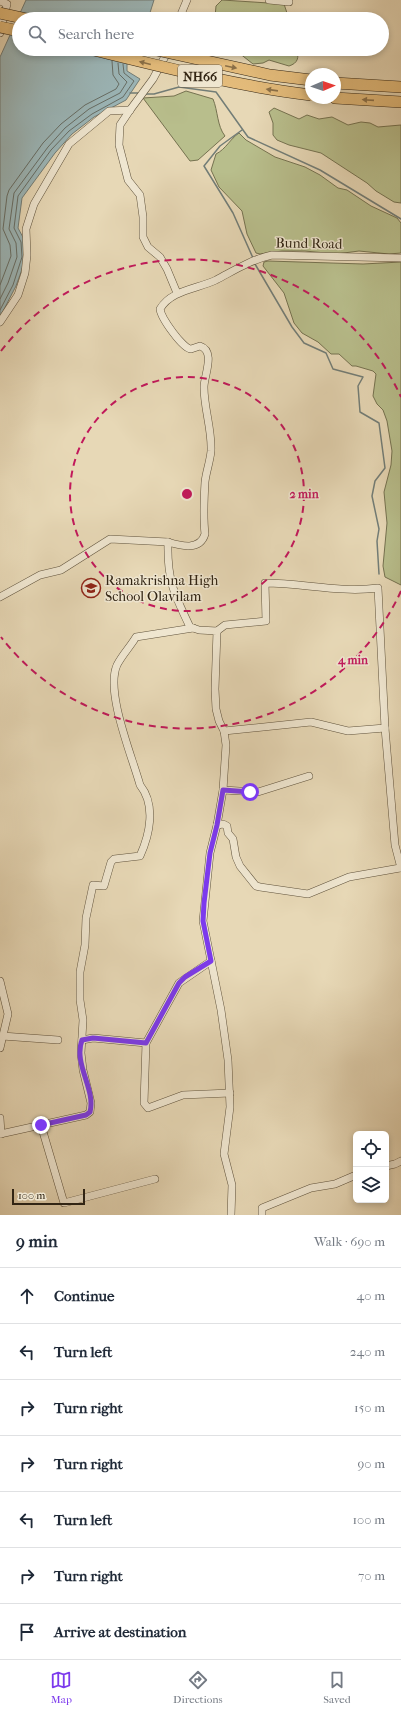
<!DOCTYPE html>
<meta charset="utf-8">
<style>
:root{--surface:#fff;--page:#f2f2f3;--text:#1f2937;--muted:#747a83;--line:#e0e1e3;--accent:#7c3aed}
body{margin:0;font-family:"IM FELL French Canon",serif;background:var(--page);color:var(--text)}
.controls{position:absolute;right:12px;bottom:12px;display:grid;overflow:hidden;border-radius:6px;box-shadow:0 2px 6px #0003}
.controls button{width:36px;height:36px;display:grid;place-items:center;padding:0;border:0;border-bottom:1px solid var(--line);background:var(--surface);color:var(--text);font:20px sans-serif}
.compass{position:absolute;left:305px;top:68px;width:36px;height:36px;border-radius:50%;background:var(--surface);box-shadow:0 2px 6px #0003;rotate:88deg}
.scale{position:absolute;left:12px;bottom:10px;width:73px;box-sizing:border-box;padding-left:4px;border:2px solid #322514;border-top:0;font-size:11px;line-height:14px;white-space:nowrap;color:#322514;-webkit-text-stroke:3px #efe6d0;paint-order:stroke}
.stop{position:absolute;width:12px;height:12px;margin:-9px;border:3px solid #7c3aed;border-radius:50%;background:#fff}
.stop.end{background:#7c3aed;border-color:#fff;box-shadow:0 1px 4px #0008}
.list{margin:0;padding:0;list-style:none}
h2{display:flex;justify-content:space-between;align-items:center;height:52px;margin:0;padding:0 16px;font-size:17px}
h2 small{font-size:13px;font-weight:400;color:var(--muted)}
.list li{display:grid;grid-template-columns:26px 1fr auto;gap:12px;align-items:center;box-sizing:border-box;height:56px;padding:0 16px;border-top:1px solid var(--line)}
.list b{display:block;font-size:15px;white-space:nowrap}
.list em{font-size:13px;font-style:normal;color:var(--muted)}
.icon{flex:none;width:22px;height:22px;fill:none;stroke:currentColor;stroke-width:2;stroke-linecap:round;stroke-linejoin:round}
.map{position:relative;flex:none;width:401px;height:1215px;overflow:hidden}
.search{position:absolute;background:var(--surface);box-shadow:0 2px 6px #0003;left:12px;right:12px;top:12px;height:44px;display:flex;align-items:center;gap:10px;box-sizing:border-box;padding:0 14px;border-radius:22px;color:var(--muted);font-size:15px}
.sheet{height:444px;background:var(--surface)}
nav{display:flex;justify-content:space-around;align-items:center;box-sizing:border-box;height:56px;border-top:1px solid var(--line);background:var(--surface);font-size:11px;color:var(--muted)}
nav a{display:grid;justify-items:center;gap:2px}
nav .on{color:var(--accent)}
.map>svg:first-child{display:block}
.green{fill:#b8be8c;stroke:#757250}
.water{fill:#9cb7b9;stroke:#727d77}
.lines{fill:none;stroke-linecap:round;stroke-linejoin:round}
.shore{stroke:#676e66;stroke-width:1}
.stream{stroke:#727d77;stroke-width:1.5}
.minor-casing{stroke:#5f523c;stroke-width:8}
.highway-casing{stroke:#322514;stroke-width:12}
.minor{stroke:#efe6d0;stroke-width:7}
.highway{stroke:#e4bc7b;stroke-width:11}
.highway-bridge-casing{stroke:#322514;stroke-width:12;stroke-linecap:butt}
.highway-bridge{stroke:#e4bc7b;stroke-width:11}
.oneway{fill:#8b7048}
.route{stroke:#7c3aed;stroke-width:5}
.ring{fill:none;stroke:#c2185b;stroke-width:2;stroke-dasharray:7 5}
.labels{text-anchor:middle;stroke-width:3;stroke-linejoin:round;paint-order:stroke}
.shield{fill:#efe6d0;stroke:#6b5f4c;stroke-width:1}
.shield-label{font-size:13px;font-weight:bold;fill:#322514}
.street-label{font-size:14px;fill:#322514;stroke:#efe6d0}
.poi-label{font-size:14px;fill:#322514;stroke:#efe6d0;text-anchor:start}
.centre{fill:#c2185b;stroke:#efe6d0;stroke-width:2}
.ring-label{font-size:12px;text-anchor:middle;font-weight:bold;fill:#c2185b;stroke:#efe6d0;stroke-width:3;stroke-linejoin:round;paint-order:stroke}
</style>
<div class="map">
<svg width="401" height="1215" viewBox="0 0 401 1215">
<rect width="100%" height="100%" fill="#e7d8b6"/>
<filter id="stains"><feTurbulence type="fractalNoise" baseFrequency=".005" numOctaves="4"/><feColorMatrix values="0 0 0 0 .2 0 0 0 0 .09 0 0 0 0 .02 0 0 0 .5 -.17"/></filter>
<radialGradient id="worn" r=".72"><stop offset=".6" stop-color="#630" stop-opacity="0"/><stop offset="1" stop-color="#630" stop-opacity=".3"/></radialGradient>
<g class="green">
<polygon points="222,0 284,4 289,19 218,19 215,17 216,6"/>
<path d="M234,49H297C299,58 298,63 289,66L269,60L263,63L253,64Z"/>
<path d="M186,91L213,99C218,111 217,126 225,136L198,160L190,161L143,98L174,96Z"/>
<polygon points="274,108 299,119 307,115 319,119 332,117 348,125 361,122 370,123 378,127 401,125 401,203 394,202 376,191 367,183 321,153 289,145 277,140 273,135 273,123 269,112"/>
<path d="M239,133L246,140L275,157L305,167L320,175L338,188L347,190L371,206L397,218L401,223V253L389,254L359,251L336,254L305,251H282L260,254L256,253L247,234L242,211L219,187L211,170L216,154C226,149 230,139 239,133Z"/>
<polygon points="268,261 363,264 401,262 401,585 385,577 383,566 387,523 384,492 391,465 392,451 387,421 383,410 377,404 373,396 376,374 373,371 356,366 352,366 339,354 331,354 318,342 302,333 294,323 284,293 263,266 264,262"/>
</g>
<polygon class="water" points="26,0 154,0 148,19 19,19 19,49 133,49 127,62 127,71 140,79 126,100 94,117 72,134 55,153 22,198 18,228 25,241 26,258 16,286 0,317 0,57"/>
<g class="lines">
<g class="shore">
<polyline points="0,285 11,256 10,245 3,229 7,196 9,190 43,143 61,124 85,105 116,89 119,84 113,75 112,61"/>
<polyline points="0,299 8,283 17,257 16,243 9,229 14,193 48,147 65,128 89,109 120,93 127,82 119,74 118,63"/>
<polyline points="0,310 13,285 22,257 21,242 14,228 18,196 51,150 69,131 92,114 123,97 134,81 124,73 123,64"/>
</g>
<g class="stream">
<polyline points="130,93 138,93"/>
<polyline points="146,94 154,94 179,87 216,92 248,137 320,170 401,219"/>
<polyline points="242,130 220,146 204,166 233,213 253,258"/>
<polyline points="255,264 292,327 304,343 326,353 333,369 363,377 358,386 360,412 379,423 385,468 375,481 372,496 379,529 377,541 379,574"/>
</g>
<g class="minor-casing">
<g id="minor">
<polyline points="269,0 289,2"/>
<polyline points="0,1 7,4 0,33"/>
<polyline points="179,19 187,0"/>
<polyline points="169,49 153,79 130,110 120,125 119,145 128,180 140,195 143,217 143,237 148,247 160,257 167,269 177,293"/>
<polyline points="0,322 18,295 25,273 27,255 26,229 34,204 69,144 109,111 130,110"/>
<polyline points="0,597 40,575 61,570 110,539 168,542"/>
<path d="M217,631L225,625L266,621L265,583C303,583 340,593 378,588L385,728L348,731L311,722L224,731"/>
<polyline points="385,728 395,845 401,868"/>
<polyline points="223,790 258,792 309,776"/>
<polyline points="217,825 223,824 227,826 228,833 233,839 236,857 240,866 256,886 260,887 308,894 349,877 400,868"/>
<polyline points="211,961 179,983 146,1043 144,1103 148,1108 183,1095 230,1093"/>
<polyline points="0,981 8,1014 0,1048"/>
<polyline points="2,1036 58,1040"/>
<polyline points="82,1040 93,1038 146,1043"/>
<polyline points="0,1118 1,1134"/>
<polyline points="41,1125 64,1203 155,1179"/>
<path d="M0,1134L86,1115L90,1112L91,1103L83,1070L81,1053L83,1020L80,1000V972L85,945L86,918L93,885L104,886L111,862L114,859L140,856C150,834 156,805 140,785C132,756 105,692 117,665C122,655 130,647 136,637L193,628"/>
<polyline points="386,1166 395,1164 401,1161"/>
<path d="M231,1215L232,1185L224,1154L230,1107L228,1060L221,1010L203,921L210,853L217,825L223,790L226,745L224,731L219,721L216,709L215,689L217,631L199,630L190,627C174,594 167,580 168,542C181,546 200,551 205,534C203,517 204,499 205,482C206,472 210,462 211,451C212,429 204,409 204,387C204,376 216,351 200,346L191,349C183,349 161,318 160,309C171,290 197,289 216,280C235,270 250,260 272,255L401,258"/>
<polyline points="262,1215 262,1208 311,1188 335,1184 356,1175"/>
</g>
</g>
<g class="highway-casing">
<g id="highway">
<polyline points="335,83 401,87"/>
<polyline points="335,98 401,102"/>
</g>
</g>
<use href="#minor" class="minor"/>
<use href="#highway" class="highway"/>
<g class="highway-bridge-casing">
<g id="highway-bridge">
<polyline points="0,13 27,19"/>
<polyline points="0,27 19,31"/>
<path d="M90,49C163,67 236,86 311,95"/>
<polyline points="152,49 270,75 311,80"/>
</g>
</g>
<use href="#highway-bridge" class="highway-bridge"/>
</g>
<defs><path id="oneway-solid" d="M-6-.8H1V-3.2L6.5 0L1 3.2V.8H-6Z"/></defs>
<g class="oneway">
<use href="#oneway-solid" transform="translate(145 63) rotate(-166)"/>
<use href="#oneway-solid" transform="translate(231 67) rotate(12)"/>
<use href="#oneway-solid" transform="translate(272 90) rotate(-172)"/>
<use href="#oneway-solid" transform="translate(368 100) rotate(-176)"/>
</g>
<g class="lines">
<path class="route" d="M41,1125L86,1115L90,1112C96,1089 73,1064 82,1040L93,1038L146,1043L179,983L185,977L211,961L203,921L204,903L210,853L217,825L223,790L250,792"/>
</g>
<g class="ring">
<circle cx="187" cy="494" r="117"/>
<path d="M401 591A235 235 0 0 1 1 637M1 351A235 235 0 0 1 401 397"/>
</g>
<defs>
<g id="school-ring" transform="scale(1)"><circle r="9.5" fill="#efe6d0" stroke="#8f2418" stroke-width="1.5"/><path d="M0-5L7-2L0 1L-7-2ZM-4 1L0 2.5L4 1V4Q0 6-4 4Z" fill="#8f2418"/></g>
</defs>
<g fill-rule="evenodd">
<use href="#school-ring" x="91" y="588"/>
</g>
<g class="labels">
<rect class="shield" x="178" y="65" width="44" height="22" rx="3"/>
<g class="shield-label">
<text x="200" y="81">NH66</text>
</g>
<g class="street-label">
<text transform="translate(309 243) rotate(1)" y="5">Bund Road</text>
</g>
<g class="poi-label">
<text x="105" y="585">Ramakrishna High<tspan x="105" dy="16">School Olavilam</tspan></text>
</g>
</g>
<circle cx="187" cy="494" r="6" class="centre"/>
<g class="ring-label">
<text x="304" y="498">2 min</text>
<text x="353" y="664">4 min</text>
</g>
<rect width="100%" height="100%" filter="url(#stains)"/>
<rect width="100%" height="100%" fill="url(#worn)"/>
</svg>
<div class="controls">
<button><svg class="icon" aria-label="locate" viewBox="0 0 24 24"><circle cx="12" cy="12" r="6"/><path d="M12 2v4M12 18v4M2 12h4M18 12h4"/></svg></button>
<button><svg class="icon" aria-label="layers" viewBox="0 0 24 24"><path d="M12 4l9 5-9 5-9-5zM3 14l9 5 9-5"/></svg></button>
</div>
<svg class="compass" viewBox="-18 -18 36 36"><path d="M0-13l5 13h-10z" fill="#e53935"/><path d="M0 13l5-13h-10z" fill="#747a83"/></svg>
<div class="scale">100 m</div>
<div class="stop" style="left:250px;top:792px"></div>
<div class="stop end" style="left:41px;top:1125px"></div>
<div class="search"><svg class="icon" aria-label="search" viewBox="0 0 24 24"><circle cx="10" cy="10" r="6"/><path d="M15 15l6 6"/></svg>Search here</div>
</div>
<section class="sheet">
<h2>9 min<small>Walk · 690 m</small></h2>
<ul class="list">
<li><svg class="icon" aria-label="ahead" viewBox="0 0 24 24"><path d="M12 20V5M6 11l6-6 6 6"/></svg><div><b>Continue</b></div><em>40 m</em></li>
<li><svg class="icon" aria-label="left" viewBox="0 0 24 24"><path d="M17 20v-9H6M10 6l-5 5 5 5"/></svg><div><b>Turn left</b></div><em>240 m</em></li>
<li><svg class="icon" aria-label="right" viewBox="0 0 24 24"><path d="M7 20v-9h11M14 6l5 5-5 5"/></svg><div><b>Turn right</b></div><em>150 m</em></li>
<li><svg class="icon" aria-label="right" viewBox="0 0 24 24"><path d="M7 20v-9h11M14 6l5 5-5 5"/></svg><div><b>Turn right</b></div><em>90 m</em></li>
<li><svg class="icon" aria-label="left" viewBox="0 0 24 24"><path d="M17 20v-9H6M10 6l-5 5 5 5"/></svg><div><b>Turn left</b></div><em>100 m</em></li>
<li><svg class="icon" aria-label="right" viewBox="0 0 24 24"><path d="M7 20v-9h11M14 6l5 5-5 5"/></svg><div><b>Turn right</b></div><em>70 m</em></li>
<li><svg class="icon" aria-label="arrive" viewBox="0 0 24 24"><path d="M6 21V4h12l-3 4 3 4H6"/></svg><div><b>Arrive at destination</b></div></li>
</ul>
</section>
<nav>
<a class="on"><svg class="icon" aria-label="map" viewBox="0 0 24 24"><path d="M3 6l6-2 6 2 6-2v14l-6 2-6-2-6 2zM9 4v14M15 6v14"/></svg>Map</a>
<a><svg class="icon" aria-label="directions" viewBox="0 0 24 24"><path d="M12 3l9 9-9 9-9-9zM9 14v-3h6M13 9l2 2-2 2"/></svg>Directions</a>
<a><svg class="icon" aria-label="saved" viewBox="0 0 24 24"><path d="M7 4h10v16l-5-4-5 4z"/></svg>Saved</a>
</nav>
